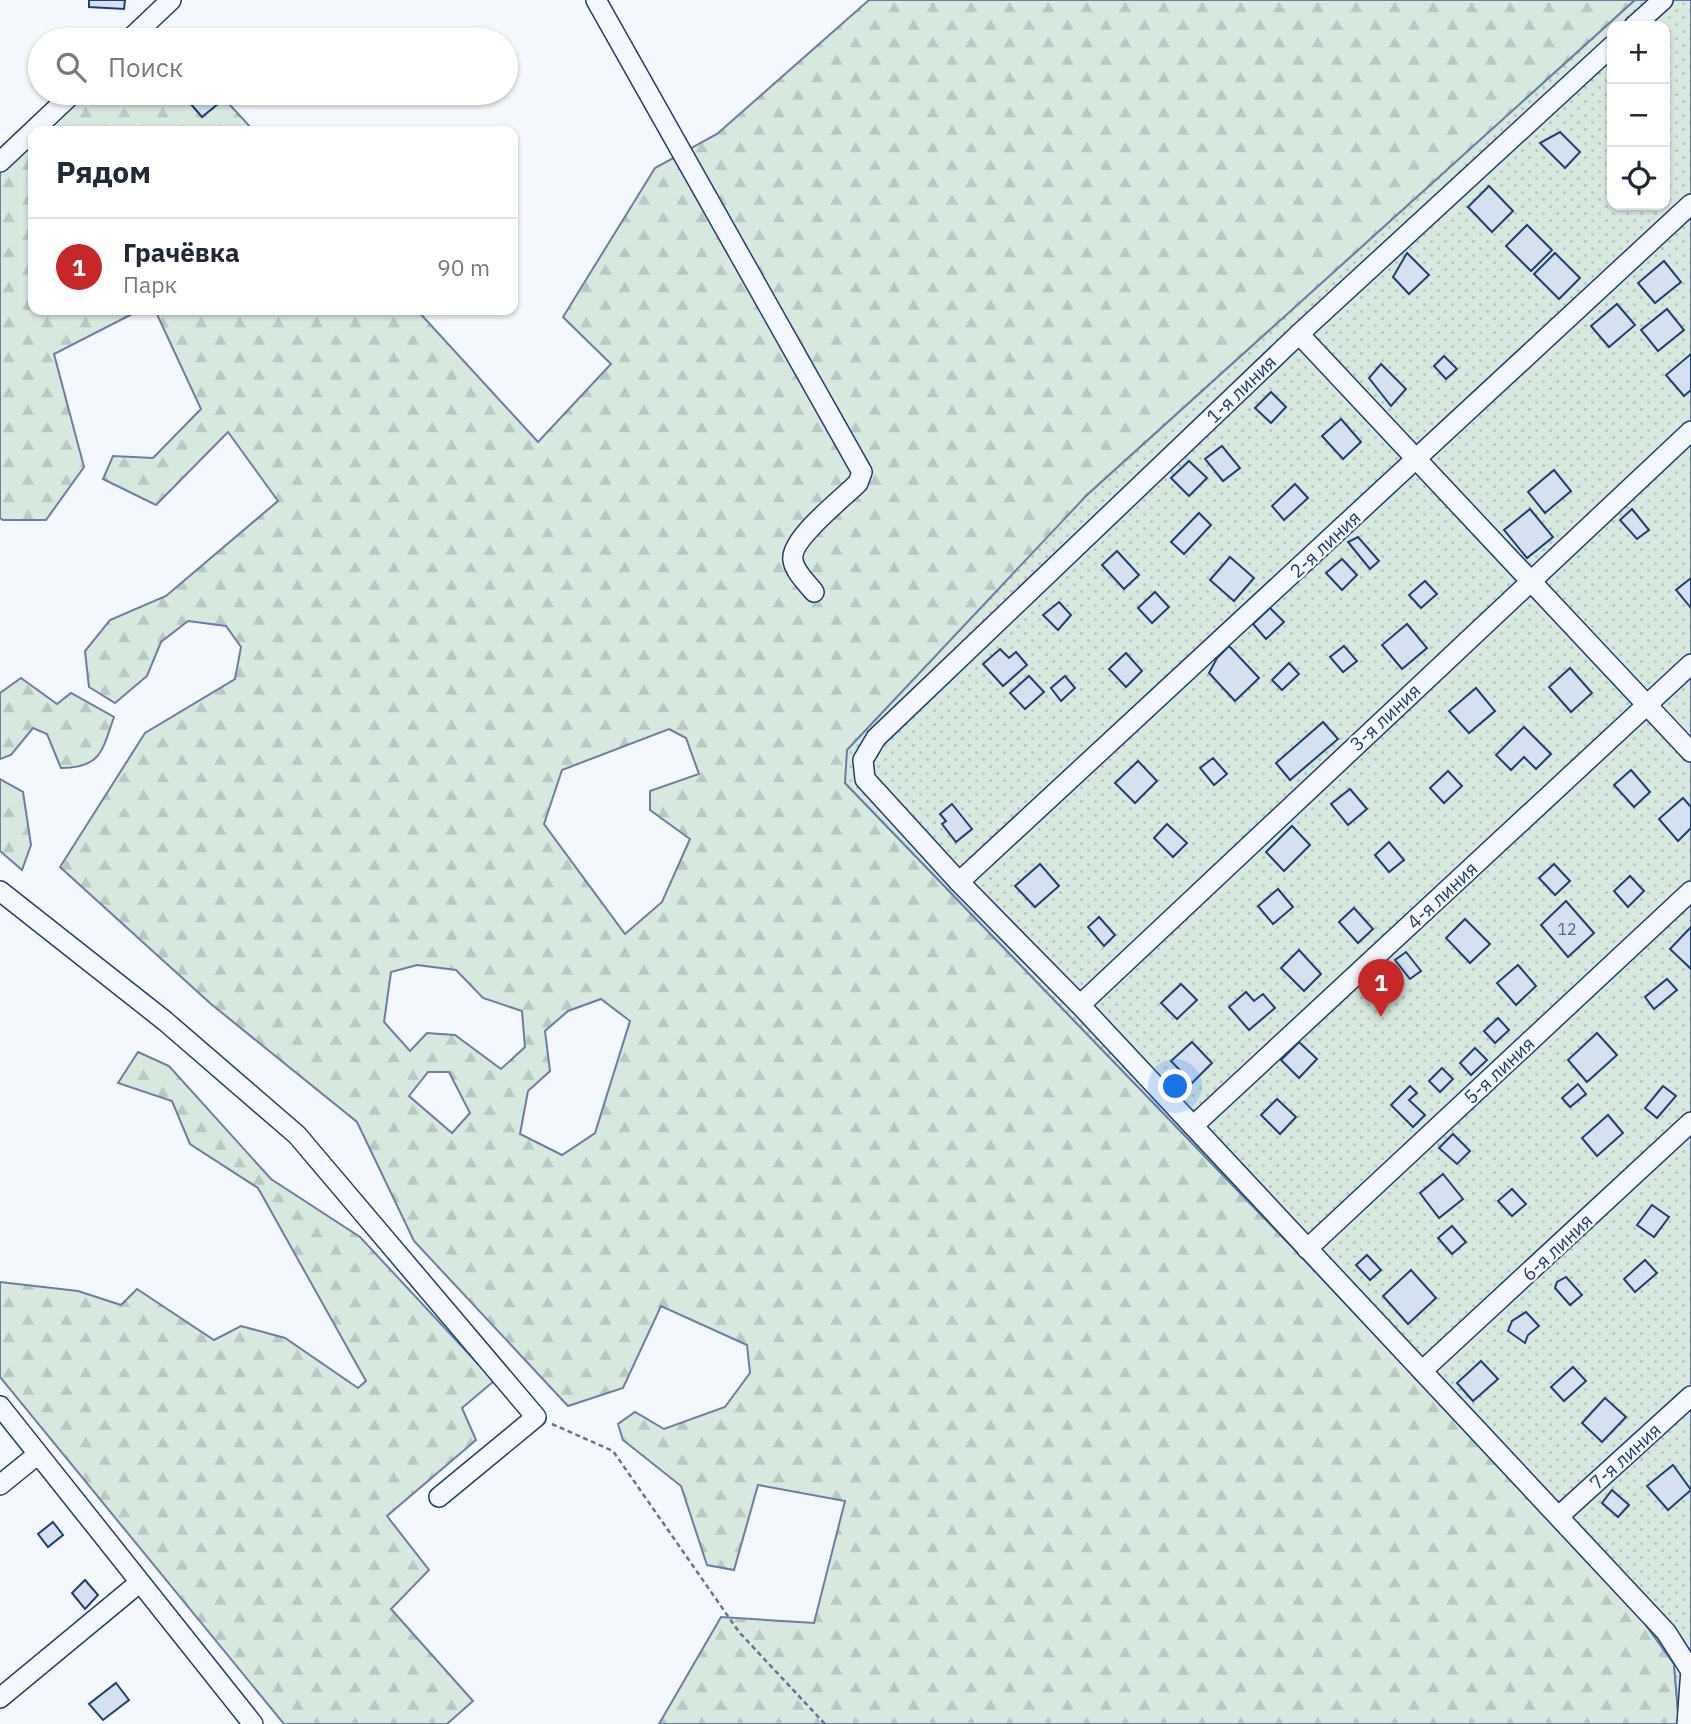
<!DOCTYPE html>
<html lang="ru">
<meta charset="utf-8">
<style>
:root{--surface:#fff;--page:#f6f6f7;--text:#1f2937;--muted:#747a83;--line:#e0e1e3;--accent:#c62828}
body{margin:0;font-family:"IBM Plex Sans",sans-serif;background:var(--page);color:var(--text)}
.controls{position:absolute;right:21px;top:21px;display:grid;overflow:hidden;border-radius:14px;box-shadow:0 2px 5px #0004}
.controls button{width:63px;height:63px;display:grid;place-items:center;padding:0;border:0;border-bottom:2px solid var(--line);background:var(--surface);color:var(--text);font:35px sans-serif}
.you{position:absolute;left:1176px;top:1087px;width:24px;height:24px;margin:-18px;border:5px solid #fff;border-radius:50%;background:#1a73e8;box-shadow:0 0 0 10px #1a73e833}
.badge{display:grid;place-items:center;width:46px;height:46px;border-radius:50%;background:var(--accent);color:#fff;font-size:23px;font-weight:700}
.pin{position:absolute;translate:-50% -58px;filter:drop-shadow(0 2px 4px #0008)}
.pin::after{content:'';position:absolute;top:37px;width:24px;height:21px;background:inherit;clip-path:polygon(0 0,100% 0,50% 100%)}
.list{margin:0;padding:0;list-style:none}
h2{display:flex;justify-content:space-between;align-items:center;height:91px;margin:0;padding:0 28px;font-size:30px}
h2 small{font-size:23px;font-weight:400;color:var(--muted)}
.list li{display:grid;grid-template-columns:46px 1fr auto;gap:21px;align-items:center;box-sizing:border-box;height:98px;padding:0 28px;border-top:2px solid var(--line)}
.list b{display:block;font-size:26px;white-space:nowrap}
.list p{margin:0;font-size:23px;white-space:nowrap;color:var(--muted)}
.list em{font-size:23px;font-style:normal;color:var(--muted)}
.icon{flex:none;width:38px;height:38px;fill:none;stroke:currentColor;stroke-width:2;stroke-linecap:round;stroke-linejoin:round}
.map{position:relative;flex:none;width:1691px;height:1724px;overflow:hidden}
.search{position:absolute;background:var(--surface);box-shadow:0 2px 5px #0004;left:28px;top:28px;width:490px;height:77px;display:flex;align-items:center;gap:18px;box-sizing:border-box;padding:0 24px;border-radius:38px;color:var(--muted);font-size:26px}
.panel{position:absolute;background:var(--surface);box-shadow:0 2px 5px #0004;left:28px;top:126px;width:490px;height:189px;border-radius:14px}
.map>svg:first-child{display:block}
.forest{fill:url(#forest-firs);stroke:#687fa3;stroke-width:2;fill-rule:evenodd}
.garden{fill:url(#garden-dots);stroke:#687fa3;stroke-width:2;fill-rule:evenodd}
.building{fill:#d5e0f0;stroke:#1d3f73;stroke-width:2}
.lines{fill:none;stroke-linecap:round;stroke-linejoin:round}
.minor-casing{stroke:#1d3f73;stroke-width:22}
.path{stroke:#5e769c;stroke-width:2.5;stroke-dasharray:5 3.5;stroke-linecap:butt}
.minor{stroke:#f4f7fb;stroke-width:19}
.labels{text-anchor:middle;stroke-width:5;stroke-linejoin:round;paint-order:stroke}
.number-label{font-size:16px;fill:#4b6792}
.street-label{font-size:19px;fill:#1d3f73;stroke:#f4f7fb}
</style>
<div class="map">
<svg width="1691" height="1724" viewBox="0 0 1691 1724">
<defs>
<pattern id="forest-firs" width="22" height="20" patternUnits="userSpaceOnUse" patternTransform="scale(1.75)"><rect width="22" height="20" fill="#d7e8df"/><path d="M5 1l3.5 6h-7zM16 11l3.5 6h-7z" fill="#b8c8c3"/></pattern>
<pattern id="garden-dots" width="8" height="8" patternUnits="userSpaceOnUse" patternTransform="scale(1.75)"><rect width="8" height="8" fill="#d7e8df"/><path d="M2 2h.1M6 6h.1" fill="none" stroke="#b8c8c3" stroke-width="1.8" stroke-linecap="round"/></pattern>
</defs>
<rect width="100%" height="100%" fill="#f4f7fb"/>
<g class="forest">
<path d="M869,0H1635L1086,496L845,783L1297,1252L1638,1614L1674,1664L1679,1724H659L721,1617L814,1623L845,1501L758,1485L734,1570L707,1565L681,1486L623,1440L618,1424L635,1412L664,1429L725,1407L750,1373L747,1345L661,1306L623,1388L568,1406L414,1241L357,1122L211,1004L60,867L145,733L235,679L241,647L226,626L188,621L161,642L147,676L115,703L89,687L85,651L110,620L166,596L278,501L228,432L156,505L103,479L113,456L153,458L201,409L155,310H417L538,442L611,364L563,317L655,168L717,134ZM669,729L686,738L699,774L650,791V810L690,839L662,902L625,934L544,824L562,770ZM417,965L456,970L483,998L522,1011L525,1047L501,1069L455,1035L427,1033L410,1051L384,1022L391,972ZM601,999L630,1021L595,1133L562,1155L520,1134L528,1091L550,1071L545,1031L568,1011ZM428,1072H449L470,1113L452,1133L409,1096Z"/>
<polygon points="83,93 219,93 254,131 41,131"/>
<polygon points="33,139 33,310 140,310 54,354 84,467 46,520 3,520 0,518 0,169"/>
<path d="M21,678L57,704L71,693L114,717C102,751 101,768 61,768L47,734L33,728L11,755L0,759V693Z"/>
<polygon points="0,779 23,792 31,845 22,870 0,851"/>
<polygon points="138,1052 169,1066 271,1179 360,1237 494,1381 462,1408 476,1440 387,1516 429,1570 391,1609 473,1701 447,1724 284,1724 0,1377 0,1282 78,1291 121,1305 137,1289 214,1340 241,1326 285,1338 358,1388 366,1381 258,1188 190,1144 172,1101 118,1083"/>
</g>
<path class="garden" d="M1635,0H1691V1724H1679L1674,1664L1638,1614L1297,1252L845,783L847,750L1086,496ZM1612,26H1665V205H1612Z"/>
<g class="building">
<polygon points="89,0 125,0 124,9 89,7"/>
<polygon points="202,93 211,93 219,103 202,117 190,103"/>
<polygon points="1560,132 1580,152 1565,168 1540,143"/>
<polygon points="1489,186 1513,211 1492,232 1468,207"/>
<polygon points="1527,225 1552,250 1531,271 1506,246"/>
<polygon points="1407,253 1429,275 1409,294 1393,277"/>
<polygon points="1555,253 1580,278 1559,299 1534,274"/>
<polygon points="1664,261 1681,282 1655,303 1638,283"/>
<polygon points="1617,304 1635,325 1609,347 1591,326"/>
<polygon points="1667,309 1684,330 1658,351 1641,330"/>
<polygon points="1691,354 1691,390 1684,396 1666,375"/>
<polygon points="1444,356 1457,369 1446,379 1434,366"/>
<polygon points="1381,364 1406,389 1391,406 1369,378"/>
<polygon points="1271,392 1286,407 1271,423 1255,408"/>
<polygon points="1341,419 1361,442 1343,459 1322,436"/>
<polygon points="1222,446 1240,468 1223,481 1205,459"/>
<polygon points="1189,461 1207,478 1189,496 1171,478"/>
<polygon points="1554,470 1571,491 1545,513 1528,492"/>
<polygon points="1295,484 1308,498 1284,520 1272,506"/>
<polygon points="1530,509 1553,537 1527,558 1504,530"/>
<polygon points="1632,509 1649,530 1637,539 1620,520"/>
<polygon points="1199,513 1211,525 1184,554 1171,542"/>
<polygon points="1358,537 1379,561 1370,569 1348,542"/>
<polygon points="1117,551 1139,575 1124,589 1102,565"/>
<polygon points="1230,557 1254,578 1234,601 1210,580"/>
<polygon points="1342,559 1357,575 1342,590 1326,573"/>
<polygon points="1691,578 1691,608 1676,590"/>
<polygon points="1425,581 1437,594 1421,608 1409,595"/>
<polygon points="1155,592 1169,607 1152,623 1138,608"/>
<polygon points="1059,602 1071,615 1058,630 1043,615"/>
<polygon points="1270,608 1284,622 1266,639 1253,624"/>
<polygon points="1407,624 1427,648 1402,669 1382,645"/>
<polygon points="1229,646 1259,678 1235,701 1209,673 1217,658"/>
<polygon points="1344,646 1357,661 1343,672 1330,657"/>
<polygon points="1000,649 1009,658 1016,652 1027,665 1003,686 983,664"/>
<polygon points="1126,653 1142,671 1126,687 1109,669"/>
<polygon points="1289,663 1299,674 1282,690 1272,680"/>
<polygon points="1570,668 1592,693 1571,712 1549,687"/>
<polygon points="1029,676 1044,692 1025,709 1010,693"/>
<polygon points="1065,676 1075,688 1061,701 1051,688"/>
<polygon points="1476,688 1495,711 1469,733 1449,711"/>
<polygon points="1323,722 1338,739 1290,780 1276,763"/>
<polygon points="1524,727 1551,754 1536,769 1524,757 1511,770 1496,755"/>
<polygon points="1213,758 1227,774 1214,785 1200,768"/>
<polygon points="1138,761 1157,781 1135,803 1115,783"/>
<polygon points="1631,770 1650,792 1634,807 1614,785"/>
<polygon points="1448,771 1462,786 1444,803 1430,788"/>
<polygon points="1350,789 1367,809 1348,825 1331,804"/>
<polygon points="1683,798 1691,807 1691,828 1678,841 1659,819"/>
<polygon points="952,804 972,829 956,842 942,824 946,821 940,814"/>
<polygon points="1167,824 1187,843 1173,857 1154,838"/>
<polygon points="1292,826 1310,845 1284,871 1266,852"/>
<polygon points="1389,842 1404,860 1389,872 1375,855"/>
<polygon points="1040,864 1059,886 1035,907 1015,886"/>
<polygon points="1554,864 1570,881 1555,895 1539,878"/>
<polygon points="1630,876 1644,891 1628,907 1614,891"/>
<polygon points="1278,889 1293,907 1273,924 1258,906"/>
<polygon points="1566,901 1594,933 1568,957 1541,925"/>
<polygon points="1354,908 1373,929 1358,943 1339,922"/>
<polygon points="1099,917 1115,935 1104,946 1088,927"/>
<polygon points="1465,919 1490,944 1470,963 1446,938"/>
<polygon points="1691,927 1691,969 1670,949"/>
<polygon points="1299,950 1321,974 1304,991 1281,968"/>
<polygon points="1406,952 1421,971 1410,979 1395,960"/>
<polygon points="1518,965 1536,986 1516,1005 1497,983"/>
<polygon points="1667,979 1677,990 1654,1009 1645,997"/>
<polygon points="1181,984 1197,1000 1177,1019 1161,1003"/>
<polygon points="1246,992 1254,1001 1263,994 1275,1008 1249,1030 1229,1007"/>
<polygon points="1498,1018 1509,1030 1495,1043 1484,1031"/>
<polygon points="1597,1033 1617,1055 1587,1082 1568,1060"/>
<polygon points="1192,1042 1212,1063 1192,1083 1171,1061"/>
<polygon points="1299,1042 1317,1059 1299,1078 1281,1060"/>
<polygon points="1475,1048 1487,1060 1471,1075 1460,1063"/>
<polygon points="1442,1068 1453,1079 1440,1092 1429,1081"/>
<polygon points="1578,1084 1586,1094 1570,1107 1562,1098"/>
<polygon points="1410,1086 1417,1093 1409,1100 1425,1115 1413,1127 1391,1105"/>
<polygon points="1663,1086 1676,1096 1657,1118 1645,1108"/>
<polygon points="1277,1099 1296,1117 1280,1134 1261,1115"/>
<polygon points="1608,1115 1623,1133 1597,1156 1582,1138"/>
<polygon points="1453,1134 1470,1151 1457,1164 1439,1148"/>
<polygon points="1443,1174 1463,1199 1439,1218 1420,1193"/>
<polygon points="1512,1189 1526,1204 1512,1216 1498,1201"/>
<polygon points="1652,1205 1669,1217 1654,1237 1637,1225"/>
<polygon points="1452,1226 1466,1242 1452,1254 1438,1238"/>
<polygon points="1367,1255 1381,1270 1370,1280 1356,1265"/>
<polygon points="1645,1260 1657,1273 1635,1292 1624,1279"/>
<polygon points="1411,1270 1436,1298 1408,1324 1383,1296"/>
<polygon points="1566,1277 1582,1295 1570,1305 1555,1288 1557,1282"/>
<polygon points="1526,1312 1539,1326 1528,1335 1525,1343 1508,1331 1512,1321"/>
<polygon points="1481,1361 1498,1379 1473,1401 1457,1383"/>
<polygon points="1573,1367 1586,1381 1564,1401 1551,1387"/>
<polygon points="1605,1398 1626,1417 1602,1442 1582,1423"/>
<polygon points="1673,1465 1691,1490 1668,1510 1647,1486"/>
<polygon points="1612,1490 1629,1505 1618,1517 1602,1503"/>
<polygon points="53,1522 63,1535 48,1547 38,1534"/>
<polygon points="85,1580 98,1595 85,1609 72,1593"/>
<polygon points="116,1683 129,1700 103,1720 89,1704"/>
</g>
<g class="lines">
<g class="minor-casing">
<g id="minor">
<path d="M596,0L862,472L858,483C843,498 789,540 793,560C794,571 807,583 814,592"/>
<polyline points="1634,26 1663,0"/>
<polyline points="129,40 171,0"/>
<polyline points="1612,46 1299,334 876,738 863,760 865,779 959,882 1080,1005 1666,1632 1691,1671"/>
<polyline points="0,162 73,93"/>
<polyline points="1299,334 1691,752"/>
<polyline points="959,882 1691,204"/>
<polyline points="0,891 165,1021 297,1135 536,1417 439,1497"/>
<polyline points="1080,1005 1691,431"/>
<polyline points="1193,1126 1691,664"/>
<polyline points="1307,1249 1691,891"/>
<polyline points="1422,1371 1691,1122"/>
<polyline points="0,1406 253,1724"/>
<polyline points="0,1485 37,1455"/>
<polyline points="1559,1516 1691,1396"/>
<polyline points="0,1698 139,1583"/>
<polyline points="1687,1724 1691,1669"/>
</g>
</g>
<polyline class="path" points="552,1424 613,1451 739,1632 825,1724"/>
<use href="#minor" class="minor"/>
</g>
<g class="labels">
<g class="number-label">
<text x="1567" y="935">12</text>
</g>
<g class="street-label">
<text transform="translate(1241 389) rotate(-44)" y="7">1-я линия</text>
<text transform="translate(1325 544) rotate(-43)" y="7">2-я линия</text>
<text transform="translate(1385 717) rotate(-43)" y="7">3-я линия</text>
<text transform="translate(1442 895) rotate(-43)" y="7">4-я линия</text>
<text transform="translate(1499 1070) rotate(-43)" y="7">5-я линия</text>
<text transform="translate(1557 1247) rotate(-43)" y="7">6-я линия</text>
<text transform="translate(1625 1456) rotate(-42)" y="7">7-я линия</text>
</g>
</g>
</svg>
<div class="controls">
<button>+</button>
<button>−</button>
<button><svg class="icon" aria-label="locate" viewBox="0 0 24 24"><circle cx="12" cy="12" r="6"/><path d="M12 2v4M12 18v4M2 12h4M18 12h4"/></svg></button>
</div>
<div class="you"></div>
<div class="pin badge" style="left:1381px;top:1017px">1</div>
<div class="search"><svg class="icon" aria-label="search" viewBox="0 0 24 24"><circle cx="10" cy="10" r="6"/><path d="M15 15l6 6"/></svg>Поиск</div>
<section class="panel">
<h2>Рядом<small></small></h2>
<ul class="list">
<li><span class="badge">1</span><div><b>Грачёвка</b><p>Парк</p></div><em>90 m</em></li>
</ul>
</section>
</div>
